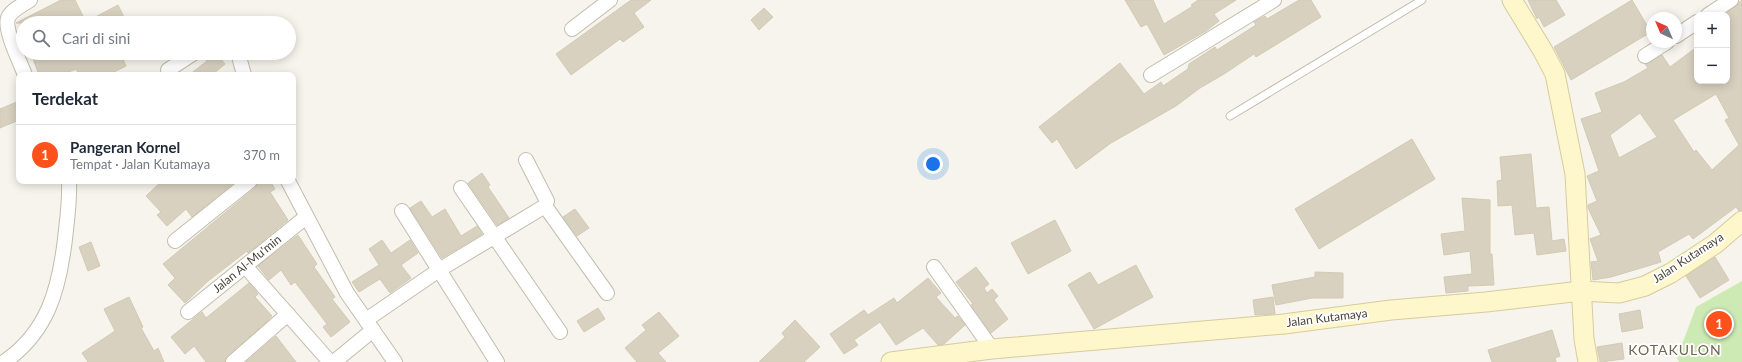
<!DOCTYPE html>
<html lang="id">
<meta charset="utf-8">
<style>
:root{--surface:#fff;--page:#f6f6f7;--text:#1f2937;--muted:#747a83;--line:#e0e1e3;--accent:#fe511b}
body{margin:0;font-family:Lato,sans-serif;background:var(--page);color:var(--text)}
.controls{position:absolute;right:12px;top:12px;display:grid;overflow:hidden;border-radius:8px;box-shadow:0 2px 10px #0003}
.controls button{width:36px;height:36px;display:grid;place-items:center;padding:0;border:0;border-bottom:1px solid var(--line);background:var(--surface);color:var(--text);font:20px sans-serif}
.compass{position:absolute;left:1646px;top:12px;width:36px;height:36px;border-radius:50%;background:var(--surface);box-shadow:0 2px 10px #0003;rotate:316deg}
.you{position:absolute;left:933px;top:164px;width:14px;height:14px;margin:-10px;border:3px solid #fff;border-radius:50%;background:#1a73e8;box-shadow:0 0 0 6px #1a73e833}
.badge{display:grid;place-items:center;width:26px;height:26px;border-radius:50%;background:var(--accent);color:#fff;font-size:13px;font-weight:700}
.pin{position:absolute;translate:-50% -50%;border:2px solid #fff;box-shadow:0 1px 4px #0006}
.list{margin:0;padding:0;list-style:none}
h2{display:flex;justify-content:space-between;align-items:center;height:52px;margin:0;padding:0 16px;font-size:17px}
h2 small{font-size:13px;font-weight:400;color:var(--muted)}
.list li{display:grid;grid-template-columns:26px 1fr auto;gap:12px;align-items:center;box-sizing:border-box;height:60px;padding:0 16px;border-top:1px solid var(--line)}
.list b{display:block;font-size:15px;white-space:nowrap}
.list p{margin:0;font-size:13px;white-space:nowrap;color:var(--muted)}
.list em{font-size:13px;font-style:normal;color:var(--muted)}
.icon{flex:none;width:22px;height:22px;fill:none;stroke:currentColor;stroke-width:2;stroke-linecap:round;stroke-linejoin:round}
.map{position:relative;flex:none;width:1742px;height:362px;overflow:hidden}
.search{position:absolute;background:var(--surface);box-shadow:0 2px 10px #0003;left:16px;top:16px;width:280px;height:44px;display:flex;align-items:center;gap:10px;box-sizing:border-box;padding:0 14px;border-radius:22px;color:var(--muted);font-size:15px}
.panel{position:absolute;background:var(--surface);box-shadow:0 2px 10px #0003;left:16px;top:72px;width:280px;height:112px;border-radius:8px}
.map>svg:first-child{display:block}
.green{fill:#cdeab4}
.building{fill:#d8d1c0;stroke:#d3cab3;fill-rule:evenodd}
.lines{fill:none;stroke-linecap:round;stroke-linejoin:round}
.lane-casing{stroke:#c2bdad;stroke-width:9}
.street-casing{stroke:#c2bdad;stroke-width:16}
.secondary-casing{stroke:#d6cb9b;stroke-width:21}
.lane{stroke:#fff;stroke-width:7}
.street{stroke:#fff;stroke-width:14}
.secondary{stroke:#fff7cc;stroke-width:19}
.labels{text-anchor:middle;stroke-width:3.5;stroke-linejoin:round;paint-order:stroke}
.street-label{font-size:12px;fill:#4b4539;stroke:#fff}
.quarter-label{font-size:14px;letter-spacing:1px;fill:#6e6450;stroke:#fff}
</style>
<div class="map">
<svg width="1742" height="362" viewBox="0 0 1742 362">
<rect width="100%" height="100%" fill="#f6f4ec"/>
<polygon class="green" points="1742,281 1742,362 1679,362 1677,358 1696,307"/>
<g class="building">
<polygon points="61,0 75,0 86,22 118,5 127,23 16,23"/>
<polygon points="631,0 651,0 634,13 644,27 623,42 620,39 571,75 556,54"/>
<polygon points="1125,0 1153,0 1164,24 1193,6 1191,5 1198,0 1236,0 1214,14 1219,21 1206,31 1164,55 1147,24 1141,27"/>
<polygon points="1299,0 1311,0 1321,17 1256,57 1254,54 1224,74 1200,88 1176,106 1111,143 1076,169 1057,139 1052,143 1039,127 1120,63 1144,94 1161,82 1163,86 1188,69 1189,64 1215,47 1217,50 1256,25 1254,22 1265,16 1267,19"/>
<polygon points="1528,0 1556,0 1565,15 1544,27 1539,17 1537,19"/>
<polygon points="1632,0 1651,32 1571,80 1554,47"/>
<path d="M1742,0V210L1739,211L1736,207L1693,239L1689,234L1658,252L1661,262L1611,277L1593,280L1591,262L1598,261L1590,239L1601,235L1588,208V205L1597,201L1587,176L1599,171L1581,119L1602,112L1595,93L1624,82L1648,68L1645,64L1662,55L1670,67L1697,47V81H1727V13ZM1716,94L1729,118L1725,120L1739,145L1712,170L1696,150L1694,152L1673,120ZM1640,113L1657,137L1619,158L1610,135Z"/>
<polygon points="764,8 773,17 759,30 751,20"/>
<polygon points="31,53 120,53 126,66 108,75 80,75 76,69 61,75 39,75"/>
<polygon points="202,53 216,53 225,64 212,75 189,75 207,61"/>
<polygon points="19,101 19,120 0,128 0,109"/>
<polygon points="1412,139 1435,179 1319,249 1295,209"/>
<polygon points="1531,154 1536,208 1549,207 1552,241 1564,239 1566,251 1537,255 1534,233 1515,235 1512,205 1498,206 1497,181 1502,180 1500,157"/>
<polygon points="482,173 490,185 488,187 509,218 497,225 468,183"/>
<polygon points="162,181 236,181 192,217 186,209 167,226 157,215 161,212 146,196"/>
<polygon points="258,181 270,181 275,189 270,192 288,220 248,253 247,251 208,281 185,303 168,285 175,278 163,264 255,188"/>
<polygon points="1462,198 1490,200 1490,254 1492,254 1494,285 1468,286 1468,291 1446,293 1444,277 1472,274 1470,251 1444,255 1441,234 1465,231"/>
<polygon points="421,201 432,217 445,209 461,236 477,226 482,234 442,258 410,208"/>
<polygon points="575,209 589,228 577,236 563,217"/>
<polygon points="1055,220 1071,251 1028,274 1011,243"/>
<polygon points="298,235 317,264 314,267 335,297 332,299 350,322 331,337 323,327 327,324 295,282 291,285 281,270 269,280 258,266"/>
<polygon points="382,240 391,253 410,240 418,253 401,265 411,278 390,293 380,279 359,292 352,282 379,265 369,249"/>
<polygon points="91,242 100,266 88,271 79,247"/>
<polygon points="1715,257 1729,280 1700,298 1686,276"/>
<polygon points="1136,265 1153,297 1094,329 1068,285 1090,272 1098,285"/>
<polygon points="976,267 989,284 984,288 987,293 992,289 998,296 994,300 1008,319 991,333 971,305 973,304 956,282"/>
<polygon points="1315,272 1343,273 1343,298 1312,298 1276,305 1272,285 1315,277"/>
<polygon points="928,278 941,293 936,297 955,318 958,316 965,325 944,344 938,345 923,328 896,345 880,322 854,340 858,345 844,354 830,334 864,310 868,315 894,298 897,303"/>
<polygon points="249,283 258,294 255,297 272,316 266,322 227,356 225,362 206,362 194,346 185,354 171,337 202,312 206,318"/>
<polygon points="129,297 143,327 141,328 154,351 158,348 164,362 88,362 82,353 115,331 104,309"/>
<polygon points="1273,297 1275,314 1255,315 1253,300"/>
<polygon points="598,308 605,319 584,332 577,321"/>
<polygon points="1640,310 1643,328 1622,332 1619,314"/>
<polygon points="659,312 679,336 658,353 666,362 637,362 625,348 646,330 642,325"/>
<polygon points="795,320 820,347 804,362 759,362 785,337 782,333"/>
<polygon points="1552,330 1560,356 1555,358 1556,362 1492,362 1488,350"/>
<polygon points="276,336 296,362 246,362"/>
<polygon points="1622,343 1624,359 1600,362 1597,347"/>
</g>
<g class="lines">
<g class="lane-casing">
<polyline id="lane" points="1230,116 1422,0"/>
</g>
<g class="street-casing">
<g id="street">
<polyline points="1708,15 1731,0"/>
<polyline points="572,29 610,0"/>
<polyline points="1676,36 1697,22"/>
<polyline points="238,53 244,75"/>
<polyline points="1645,56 1667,42"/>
<polyline points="168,70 194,53"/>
<path d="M25,75C20,62 4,30 8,18C11,10 23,5 30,0"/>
<polyline points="1151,75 1274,0"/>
<polyline points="288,181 347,293 395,362"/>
<polyline points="461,188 560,332"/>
<polyline points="545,206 607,293"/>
<polyline points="402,211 497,362"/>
<polyline points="175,241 250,181"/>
<polyline points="245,266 330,362"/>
<polyline points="934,267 992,349"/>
<polyline points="188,312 306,217"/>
<polyline points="366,320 439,270 545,206 547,201 526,160"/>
<path d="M4,362C48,332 59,289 65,239C67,220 70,201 69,181"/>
<polyline points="233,362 288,314"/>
<polyline points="334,362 373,330"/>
</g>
</g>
<g class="secondary-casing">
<g id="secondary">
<polyline points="1512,0 1543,51 1555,74 1575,174 1584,339 1588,362"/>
<polyline points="891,362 992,349 1284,324 1391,310 1486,302 1581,291 1619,293 1645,286 1671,273 1715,244 1742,221"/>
</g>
</g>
<use href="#lane" class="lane"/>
<use href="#street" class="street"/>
<use href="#secondary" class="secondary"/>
</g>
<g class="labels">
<g class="street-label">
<text transform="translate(1688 258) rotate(-33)" y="4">Jalan Kutamaya</text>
<text transform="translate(247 264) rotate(-39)" y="4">Jalan Al-Mu'min</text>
<text transform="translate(1327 318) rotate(-7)" y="4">Jalan Kutamaya</text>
</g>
<g class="quarter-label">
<text x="1675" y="355">KOTAKULON</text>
</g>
</g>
</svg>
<div class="controls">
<button>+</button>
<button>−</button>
</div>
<svg class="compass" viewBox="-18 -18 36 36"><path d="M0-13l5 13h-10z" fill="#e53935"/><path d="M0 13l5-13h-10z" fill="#747a83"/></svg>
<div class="you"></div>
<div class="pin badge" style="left:1719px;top:324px">1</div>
<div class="search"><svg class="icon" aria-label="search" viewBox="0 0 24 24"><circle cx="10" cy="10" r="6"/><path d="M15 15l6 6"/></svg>Cari di sini</div>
<section class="panel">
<h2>Terdekat<small></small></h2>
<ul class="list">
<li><span class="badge">1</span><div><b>Pangeran Kornel</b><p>Tempat · Jalan Kutamaya</p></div><em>370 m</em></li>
</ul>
</section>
</div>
